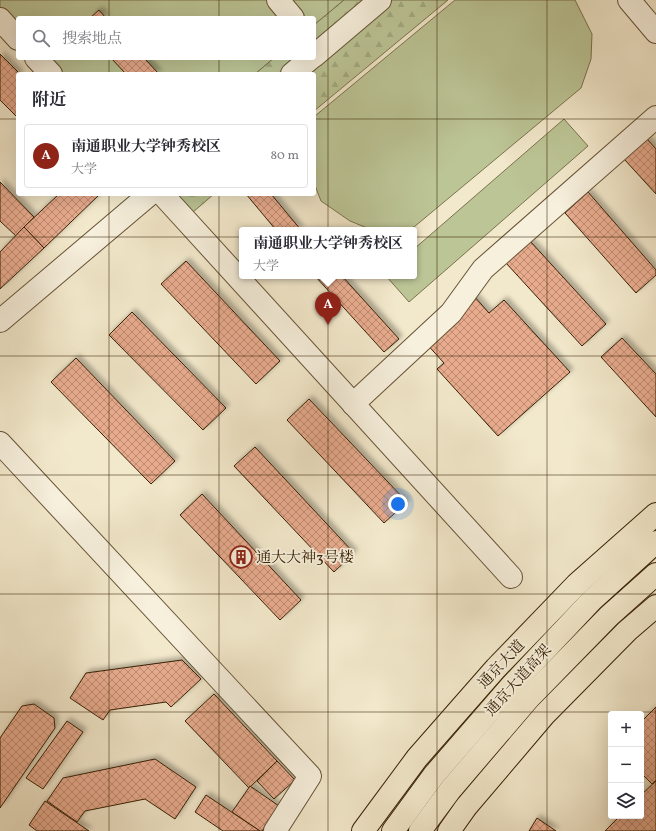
<!DOCTYPE html>
<html lang="zh">
<meta charset="utf-8">
<style>
:root{--surface:#fff;--page:#f7f7f7;--text:#2b2b33;--muted:#7c7c81;--line:#e1e1e2;--accent:#8f2418}
body{margin:0;font-family:Vollkorn,"Noto Serif SC",serif;background:var(--page);color:var(--text)}
.controls{position:absolute;right:12px;bottom:12px;display:grid;overflow:hidden;border-radius:4px;box-shadow:0 4px 16px #0002}
.controls button{width:36px;height:36px;display:grid;place-items:center;padding:0;border:0;border-bottom:1px solid var(--line);background:var(--surface);color:var(--text);font:20px sans-serif}
.you{position:absolute;left:398px;top:504px;width:14px;height:14px;margin:-10px;border:3px solid #fff;border-radius:50%;background:#1a73e8;box-shadow:0 0 0 6px #1a73e833}
.badge{display:grid;place-items:center;width:26px;height:26px;border-radius:50%;background:var(--accent);color:#fff;font-size:13px;font-weight:700}
.pin{position:absolute;translate:-50% -33px;filter:drop-shadow(0 1px 2px #0008)}
.pin::after{content:'';position:absolute;top:21px;width:14px;height:12px;background:inherit;clip-path:polygon(0 0,100% 0,50% 100%)}
.popup{position:absolute;left:239px;top:227px;width:178px;height:52px;box-sizing:border-box;display:grid;place-content:center;border-radius:4px;background:var(--surface);filter:drop-shadow(0 1px 3px #0005);font-size:13px;white-space:nowrap;color:var(--muted)}
.popup b{font-size:15px;color:var(--text)}
.popup::after{content:'';position:absolute;left:50%;top:100%;margin-left:-8px;border:8px solid transparent;border-top-color:var(--surface)}
.list{margin:0;padding:0;list-style:none}
h2{display:flex;justify-content:space-between;align-items:center;height:52px;margin:0;padding:0 16px;font-size:17px}
h2 small{font-size:13px;font-weight:400;color:var(--muted)}
.list li{display:grid;grid-template-columns:26px 1fr auto;gap:12px;align-items:center;box-sizing:border-box;height:64px;margin:0 8px 8px;padding:0 8px;border:1px solid var(--line);border-radius:4px}
.list b{display:block;font-size:15px;white-space:nowrap}
.list p{margin:0;font-size:13px;white-space:nowrap;color:var(--muted)}
.list em{font-size:13px;font-style:normal;color:var(--muted)}
.icon{flex:none;width:22px;height:22px;fill:none;stroke:currentColor;stroke-width:2;stroke-linecap:round;stroke-linejoin:round}
.map{position:relative;flex:none;width:656px;height:831px;overflow:hidden}
.search{position:absolute;background:var(--surface);box-shadow:0 4px 16px #0002;left:16px;top:16px;width:300px;height:44px;display:flex;align-items:center;gap:10px;box-sizing:border-box;padding:0 14px;border-radius:4px;color:var(--muted);font-size:15px}
.panel{position:absolute;background:var(--surface);box-shadow:0 4px 16px #0002;left:16px;top:72px;width:300px;height:124px;border-radius:4px}
.map>svg:first-child{display:block}
.green{fill:#bcc596;stroke:#7a724d}
.forest{fill:url(#forest-firs);stroke:#7a724d}
.building{fill:url(#building-cross-hatch);stroke:#372004;filter:url(#shadow)}
.lines{fill:none;stroke-linecap:round;stroke-linejoin:round}
.minor-casing{stroke:#665236;stroke-width:24}
.major-casing{stroke:#372004;stroke-width:24}
.highway-casing{stroke:#372004;stroke-width:24}
.minor{stroke:#f7f0dd;stroke-width:22}
.major{stroke:#f2e8cb;stroke-width:22}
.highway{stroke:#f2e8cb;stroke-width:22}
.grid{fill:none;stroke:#372004;stroke-width:1;stroke-opacity:0.55}
.labels{text-anchor:middle;stroke-width:3.5;stroke-linejoin:round;paint-order:stroke}
.poi-label{font-size:15px;fill:#372004;stroke:#f7f0dd;text-anchor:start}
.street-label{font-size:15px;fill:#372004;stroke:#f7f0dd}
</style>
<div class="map">
<svg width="656" height="831" viewBox="0 0 656 831">
<defs>
<pattern id="forest-firs" width="22" height="20" patternUnits="userSpaceOnUse"><rect width="22" height="20" fill="#bcc596"/><path d="M5 1l3.5 6h-7zM16 11l3.5 6h-7z" fill="#a2a980"/></pattern>
<pattern id="building-cross-hatch" width="8" height="8" patternUnits="userSpaceOnUse"><rect width="8" height="8" fill="#e8ab8e"/><path d="M0 0l8 8M0 8l8-8" fill="none" stroke="#bd8b72"/></pattern>
<filter id="shadow"><feDropShadow dx="3.5" dy="-3.5" stdDeviation="2" flood-color="#0004"/></filter>
</defs>
<rect width="100%" height="100%" fill="#f2e8cb"/>
<filter id="stains"><feTurbulence type="fractalNoise" baseFrequency=".005" numOctaves="4"/><feColorMatrix values="0 0 0 0 .2 0 0 0 0 .09 0 0 0 0 .02 0 0 0 .5 -.17"/></filter>
<radialGradient id="worn" r=".72"><stop offset=".6" stop-color="#630" stop-opacity="0"/><stop offset="1" stop-color="#630" stop-opacity=".3"/></radialGradient>
<g class="green">
<polygon points="0,0 344,0 314,25 314,18 18,18 18,39 0,19"/>
<polygon points="455,0 575,0 592,34 591,59 581,88 414,227 403,230 372,230 350,221 321,201 314,183 314,120 315,116"/>
<polygon points="36,58 274,58 255,74 51,74"/>
<polygon points="564,119 588,146 409,302 386,276 414,276 414,249"/>
</g>
<g class="forest">
<polygon points="344,0 448,0 314,111 314,74 255,74 274,58 314,58 314,25"/>
<polygon points="162,194 214,194 185,219"/>
</g>
<g class="building">
<polygon points="99,10 106,18 90,18"/>
<polygon points="0,54 20,74 18,74 18,118 0,100"/>
<polygon points="111,58 144,58 159,74 126,74"/>
<polygon points="647,139 656,149 656,194 624,159"/>
<polygon points="0,182 34,217 16,236 0,221"/>
<polygon points="588,192 656,270 656,275 636,293 565,213"/>
<polygon points="59,194 100,194 44,248 24,227"/>
<polygon points="246,194 271,194 301,230 276,230"/>
<polygon points="24,227 44,248 0,289 0,252"/>
<polygon points="530,241 606,324 582,346 506,263"/>
<polygon points="186,261 280,361 256,384 161,284"/>
<polygon points="315,276 342,276 399,339 384,352"/>
<polygon points="474,296 489,313 504,300 570,372 498,436 437,369 444,363 424,341"/>
<polygon points="132,312 226,408 203,430 109,335"/>
<polygon points="622,338 656,374 656,417 601,357"/>
<polygon points="76,358 175,461 151,484 51,382"/>
<polygon points="309,399 407,502 384,523 287,420"/>
<polygon points="255,447 354,553 334,572 234,466"/>
<polygon points="202,494 301,600 280,620 180,515"/>
<polygon points="182,660 201,679 171,707 166,702 110,710 103,720 70,698 86,673"/>
<polygon points="214,694 277,761 249,788 185,721"/>
<polygon points="34,704 54,718 55,728 0,808 0,738 22,706"/>
<polygon points="656,707 656,780 652,784 641,773 641,722"/>
<polygon points="67,721 83,732 43,789 26,778"/>
<polygon points="155,759 196,787 175,819 145,799 85,811 77,822 47,801 63,778"/>
<polygon points="277,761 295,780 274,799 257,781"/>
<polygon points="656,781 656,831 605,831 620,816 641,816 641,795"/>
<polygon points="250,786 279,806 262,831 260,831 232,812"/>
<polygon points="206,795 260,831 223,831 195,812"/>
<polygon points="45,801 89,831 37,831 29,825"/>
<polygon points="537,818 556,831 529,831"/>
</g>
<g class="lines">
<g class="minor-casing">
<g id="minor">
<polyline points="278,0 293,18"/>
<polyline points="629,0 656,32"/>
<polyline points="0,19 18,39"/>
<polyline points="314,56 380,0"/>
<polyline points="36,58 51,74"/>
<polyline points="292,74 311,58"/>
<polyline points="162,194 511,577"/>
<polyline points="0,321 150,194"/>
<polyline points="353,404 451,313 483,269 656,117"/>
<polyline points="0,443 310,776 275,831"/>
</g>
</g>
<g class="major-casing">
<g id="major">
<polyline points="363,831 417,758 496,668 577,584 656,514"/>
<polyline points="449,831 466,807 545,714 627,631 656,606"/>
</g>
</g>
<g class="highway-casing">
<g id="highway">
<polyline points="393,831 434,775 512,685 593,599 656,542"/>
<polyline points="420,831 451,789 529,698 609,616 656,574"/>
</g>
</g>
<use href="#minor" class="minor"/>
<use href="#major" class="major"/>
<use href="#highway" class="highway"/>
</g>
<path class="grid" d="M109,0V18M219,0V18M328,0V831M437,0V831M547,0V831M109,58V74M219,58V74M0,119H18M314,119H656M109,194V831M219,194V831M0,237H656M0,356H656M0,475H656M0,594H656M0,712H656"/>
<defs>
<g id="building-ring" transform="scale(1.15)"><circle r="9.5" fill="#f7f0dd" stroke="#8f2418" stroke-width="1.5"/><path d="M-4-6H4V6H1V3H-1V6H-4ZM-2.5-4.3h1.7v1.8h-1.7ZM.8-4.3h1.7v1.8H.8ZM-2.5-1h1.7V.8h-1.7ZM.8-1h1.7V.8H.8Z" fill="#8f2418"/></g>
</defs>
<g fill-rule="evenodd">
<use href="#building-ring" x="241" y="557"/>
</g>
<g class="labels">
<g class="poi-label">
<text x="256" y="562">通大大神3号楼</text>
</g>
<g class="street-label">
<text transform="translate(501 664) rotate(-47)" y="5">通京大道</text>
<text transform="translate(518 680) rotate(-48)" y="5">通京大道高架</text>
</g>
</g>
<rect width="100%" height="100%" filter="url(#stains)"/>
<rect width="100%" height="100%" fill="url(#worn)"/>
</svg>
<div class="controls">
<button>+</button>
<button>−</button>
<button><svg class="icon" aria-label="layers" viewBox="0 0 24 24"><path d="M12 4l9 5-9 5-9-5zM3 14l9 5 9-5"/></svg></button>
</div>
<div class="you"></div>
<div class="pin badge" style="left:328px;top:325px">A</div>
<div class="popup"><b>南通职业大学钟秀校区</b>大学</div>
<div class="search"><svg class="icon" aria-label="search" viewBox="0 0 24 24"><circle cx="10" cy="10" r="6"/><path d="M15 15l6 6"/></svg>搜索地点</div>
<section class="panel">
<h2>附近<small></small></h2>
<ul class="list">
<li><span class="badge">A</span><div><b>南通职业大学钟秀校区</b><p>大学</p></div><em>80 m</em></li>
</ul>
</section>
</div>
